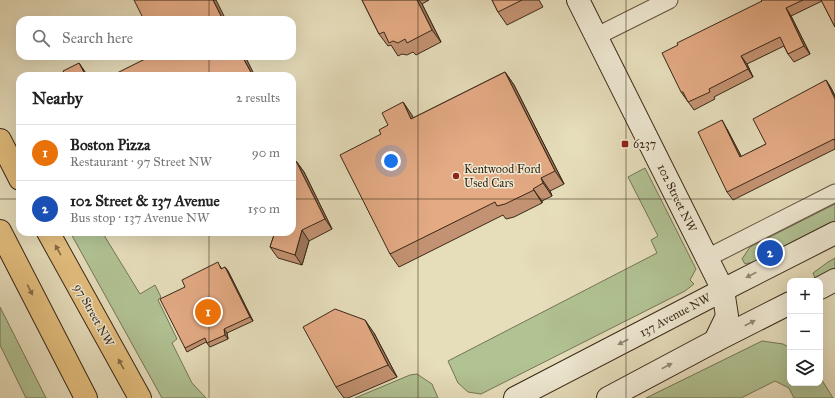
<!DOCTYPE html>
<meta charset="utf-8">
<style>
:root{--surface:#fff;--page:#f6f6f6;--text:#222;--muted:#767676;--line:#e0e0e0;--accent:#8f2418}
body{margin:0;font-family:"IM FELL Great Primer",serif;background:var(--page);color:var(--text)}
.controls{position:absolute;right:12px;bottom:12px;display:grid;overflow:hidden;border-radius:8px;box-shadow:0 4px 16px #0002}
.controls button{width:36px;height:36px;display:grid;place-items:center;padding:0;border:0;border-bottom:1px solid var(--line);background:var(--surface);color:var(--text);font:20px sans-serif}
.you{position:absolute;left:391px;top:161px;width:14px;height:14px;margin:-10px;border:3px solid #fff;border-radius:50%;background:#1a73e8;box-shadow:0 0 0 6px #1a73e833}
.badge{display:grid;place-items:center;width:26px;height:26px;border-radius:50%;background:var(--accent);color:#fff;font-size:13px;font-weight:700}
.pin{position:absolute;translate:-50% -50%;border:2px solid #fff;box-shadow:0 1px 4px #0006}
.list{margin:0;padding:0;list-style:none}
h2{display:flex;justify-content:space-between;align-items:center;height:52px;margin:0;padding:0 16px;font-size:17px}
h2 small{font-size:13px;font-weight:400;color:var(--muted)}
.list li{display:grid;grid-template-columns:26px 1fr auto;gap:12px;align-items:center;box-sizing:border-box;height:56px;padding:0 16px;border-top:1px solid var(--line)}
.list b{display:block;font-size:15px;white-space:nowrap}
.list p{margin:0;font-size:13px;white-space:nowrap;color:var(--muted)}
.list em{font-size:13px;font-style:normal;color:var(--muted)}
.icon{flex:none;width:22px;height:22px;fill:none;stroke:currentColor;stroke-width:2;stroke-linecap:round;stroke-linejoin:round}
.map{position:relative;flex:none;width:835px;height:398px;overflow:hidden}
.search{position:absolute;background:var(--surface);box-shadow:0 4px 16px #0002;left:16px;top:16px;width:280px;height:44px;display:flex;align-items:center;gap:10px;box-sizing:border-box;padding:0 14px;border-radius:12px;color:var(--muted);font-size:15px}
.panel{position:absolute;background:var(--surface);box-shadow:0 4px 16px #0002;left:16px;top:72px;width:280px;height:164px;border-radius:12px}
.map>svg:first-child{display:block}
.green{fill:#b1c293;stroke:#757556}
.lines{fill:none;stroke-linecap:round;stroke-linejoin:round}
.street-casing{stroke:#645541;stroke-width:19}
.secondary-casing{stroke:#392818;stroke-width:24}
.primary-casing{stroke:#392818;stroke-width:24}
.street{stroke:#efe9d3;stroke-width:17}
.secondary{stroke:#efe9d3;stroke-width:22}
.primary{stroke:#e3be7e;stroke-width:22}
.wall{fill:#c39272;stroke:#392818}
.shaded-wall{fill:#9f775c;stroke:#392818}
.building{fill:#e3aa84;stroke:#392818}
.oneway{fill:#866c46}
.oneway2{fill:#948876}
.grid{fill:none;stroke:#392818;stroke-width:1;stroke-opacity:0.55}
.poi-dot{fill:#8f2418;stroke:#efe9d3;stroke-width:1.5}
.labels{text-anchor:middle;stroke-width:3;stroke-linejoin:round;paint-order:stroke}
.poi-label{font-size:12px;fill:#392818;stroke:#efe9d3;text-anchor:start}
.street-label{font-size:12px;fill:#392818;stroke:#efe9d3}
</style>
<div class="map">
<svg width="835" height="398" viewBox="0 0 835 398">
<rect width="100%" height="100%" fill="#e6ddbb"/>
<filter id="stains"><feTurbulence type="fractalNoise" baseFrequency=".005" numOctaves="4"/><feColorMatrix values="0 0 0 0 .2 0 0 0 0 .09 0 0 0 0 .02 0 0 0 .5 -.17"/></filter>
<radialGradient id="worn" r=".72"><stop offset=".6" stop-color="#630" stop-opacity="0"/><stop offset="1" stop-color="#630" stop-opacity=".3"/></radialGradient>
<g class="green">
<polygon points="645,168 696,269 690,280 694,284 685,291 481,394 468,392 458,383 448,361 657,253 651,240 658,236 628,177"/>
<polygon points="835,204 835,224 763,260 745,264 742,259 750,247"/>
<polygon points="70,232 102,232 140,294 155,285 161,297 158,300 177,339 172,343 192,383 206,398 162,398"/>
<polygon points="835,258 835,270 815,278 813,273 828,262"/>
<polygon points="0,307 46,398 26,398 0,345"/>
<polygon points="762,341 783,344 790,348 790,383 820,383 820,377 833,398 794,398 789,388 775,381 741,398 646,398"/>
<polygon points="417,374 432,384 438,398 355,398 410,375"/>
</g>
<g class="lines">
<g class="street-casing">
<g id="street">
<polyline points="597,36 669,0"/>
<polyline points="707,258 835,193"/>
</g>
</g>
<g class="secondary-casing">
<g id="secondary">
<polyline points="578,0 723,290 727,316 715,341"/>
<polyline points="820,288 835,280"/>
<polyline points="515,398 723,290 835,233"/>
<polyline points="608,398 715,341 790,303"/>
</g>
</g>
<g class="primary-casing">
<g id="primary">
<polyline points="0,140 20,179"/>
<polyline points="0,231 86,398"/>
<polyline points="48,232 140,398"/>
</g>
</g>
<use href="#street" class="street"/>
<use href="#secondary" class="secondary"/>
<use href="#primary" class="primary"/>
</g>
<g class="wall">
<polygon points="362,0 429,0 422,4 441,42 416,55 413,52 407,55 402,54 398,56 391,45 388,46 379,34"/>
<polygon points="492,0 539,0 543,7 507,25 498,12"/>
<polygon points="761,0 835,0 835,27 822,1 791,16 810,54 794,62 788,54 784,46 747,64 753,77 714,97 715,99 694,110 681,92 762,1"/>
<polygon points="505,72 514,85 564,184 550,191 552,196 542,201 542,203 514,217 506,219 503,215 399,267 390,254 381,134 388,125 403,102 413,118"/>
<polygon points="826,80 831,88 835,96 835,149 733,200 727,192 727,129 741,157 766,144"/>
<polygon points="296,161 304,172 332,229 309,241 302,265 278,258 270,247 274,235 263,232 292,232"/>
<polygon points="220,266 222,269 225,267 228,271 253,321 227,333 228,339 210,347 206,342 187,352 185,348 185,287"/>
<polygon points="374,333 397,377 348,398 344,398 336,387"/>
</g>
<g class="shaded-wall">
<polygon points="213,0 216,0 226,20 223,20"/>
<polygon points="417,0 419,0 422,4 441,42 432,30"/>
<polygon points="786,8 791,16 810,54 804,46"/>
<polygon points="242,56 245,56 255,76 253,76"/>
<polygon points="741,56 747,64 753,77 748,69"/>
<polygon points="79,63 88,76 86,76"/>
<polygon points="505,72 514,85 564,184 555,171"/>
<polygon points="826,80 831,88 835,96 835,99"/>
<polygon points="403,102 412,115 420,132 411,119"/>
<polygon points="722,120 727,129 746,165 740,157"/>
<polygon points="296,161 304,172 332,229 325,219"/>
<polygon points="541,178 550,191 552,196 543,183"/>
<polygon points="533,189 542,201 542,203 534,190"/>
<polygon points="302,230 309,241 302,265 295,255"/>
<polygon points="225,267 228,271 253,321 250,317"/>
<polygon points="365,320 374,333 397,377 388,365"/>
<polygon points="224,329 227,333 228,339 225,335"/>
</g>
<g class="building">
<polygon points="134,0 213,0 223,20 144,20"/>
<polygon points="362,0 417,0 432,30 407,43 405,39 398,43 393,41 389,43 384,32 379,34"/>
<polygon points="492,0 522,0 498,12"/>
<polygon points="761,0 803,0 786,8 804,46 788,54 780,37 741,56 748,69 709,89 710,92 688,102 683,92 681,92 662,53 678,45 677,43 762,1"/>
<polygon points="821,0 835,0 835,27"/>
<polygon points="151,56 242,56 253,76 111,76"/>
<polygon points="79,63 86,76 66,76 63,71"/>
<polygon points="505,72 555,171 541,178 543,183 533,189 534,190 505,204 497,206 495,202 390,254 340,155 381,134 379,130 388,125 382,113 403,102 411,119"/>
<polygon points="826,80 835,99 835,141 834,139 727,192 698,132 722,120 740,157 766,144 753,119"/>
<polygon points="296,161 325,219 302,230 295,255 270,247 275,232 292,232 292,164"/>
<polygon points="218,262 221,269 225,267 250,317 224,329 225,335 207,343 205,338 185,348 160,299 185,287 182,280"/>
<polygon points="335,309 365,320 388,365 336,387 303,327"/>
</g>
<defs><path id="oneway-solid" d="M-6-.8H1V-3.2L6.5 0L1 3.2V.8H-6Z"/></defs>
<g class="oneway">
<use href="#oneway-solid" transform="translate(58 250) rotate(-119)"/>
<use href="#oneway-solid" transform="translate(30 290) rotate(63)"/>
<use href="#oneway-solid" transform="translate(121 364) rotate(-119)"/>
</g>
<g class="oneway2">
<use href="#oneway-solid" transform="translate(751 275) rotate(153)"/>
<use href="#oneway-solid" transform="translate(750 323) rotate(-27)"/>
<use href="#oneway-solid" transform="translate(623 342) rotate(152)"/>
<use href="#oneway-solid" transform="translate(667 366) rotate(-28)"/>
</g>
<path class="grid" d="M209,0V20M418,0V398M626,0V398M209,56V76M0,199H20M292,199H835M209,232V398"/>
<g class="poi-dot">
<rect x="621" y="140" width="8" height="8" rx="2"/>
<circle cx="456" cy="176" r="4"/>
</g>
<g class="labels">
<g class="poi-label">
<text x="633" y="148">6237</text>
<text x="464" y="173">Kentwood Ford<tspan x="464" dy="14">Used Cars</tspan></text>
</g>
<g class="street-label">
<text transform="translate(677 198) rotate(64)" y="4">102 Street NW</text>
<text transform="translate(94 315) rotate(61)" y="4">97 Street NW</text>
<text transform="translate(675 315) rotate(-28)" y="4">137 Avenue NW</text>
</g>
</g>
<rect width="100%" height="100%" filter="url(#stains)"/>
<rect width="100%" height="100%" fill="url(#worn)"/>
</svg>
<div class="controls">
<button>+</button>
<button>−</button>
<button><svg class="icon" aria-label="layers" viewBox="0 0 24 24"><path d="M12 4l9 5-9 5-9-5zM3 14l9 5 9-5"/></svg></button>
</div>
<div class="you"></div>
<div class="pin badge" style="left:208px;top:312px;background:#e8710a">1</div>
<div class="pin badge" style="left:770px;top:253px;background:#1a4fb4">2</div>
<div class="search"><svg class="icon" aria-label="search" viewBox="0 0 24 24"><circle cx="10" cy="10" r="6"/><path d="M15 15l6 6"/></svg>Search here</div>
<section class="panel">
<h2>Nearby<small>2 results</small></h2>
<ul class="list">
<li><span class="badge" style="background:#e8710a">1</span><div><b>Boston Pizza</b><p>Restaurant · 97 Street NW</p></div><em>90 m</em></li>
<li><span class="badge" style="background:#1a4fb4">2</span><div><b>102 Street &amp; 137 Avenue</b><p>Bus stop · 137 Avenue NW</p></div><em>150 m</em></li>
</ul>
</section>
</div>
